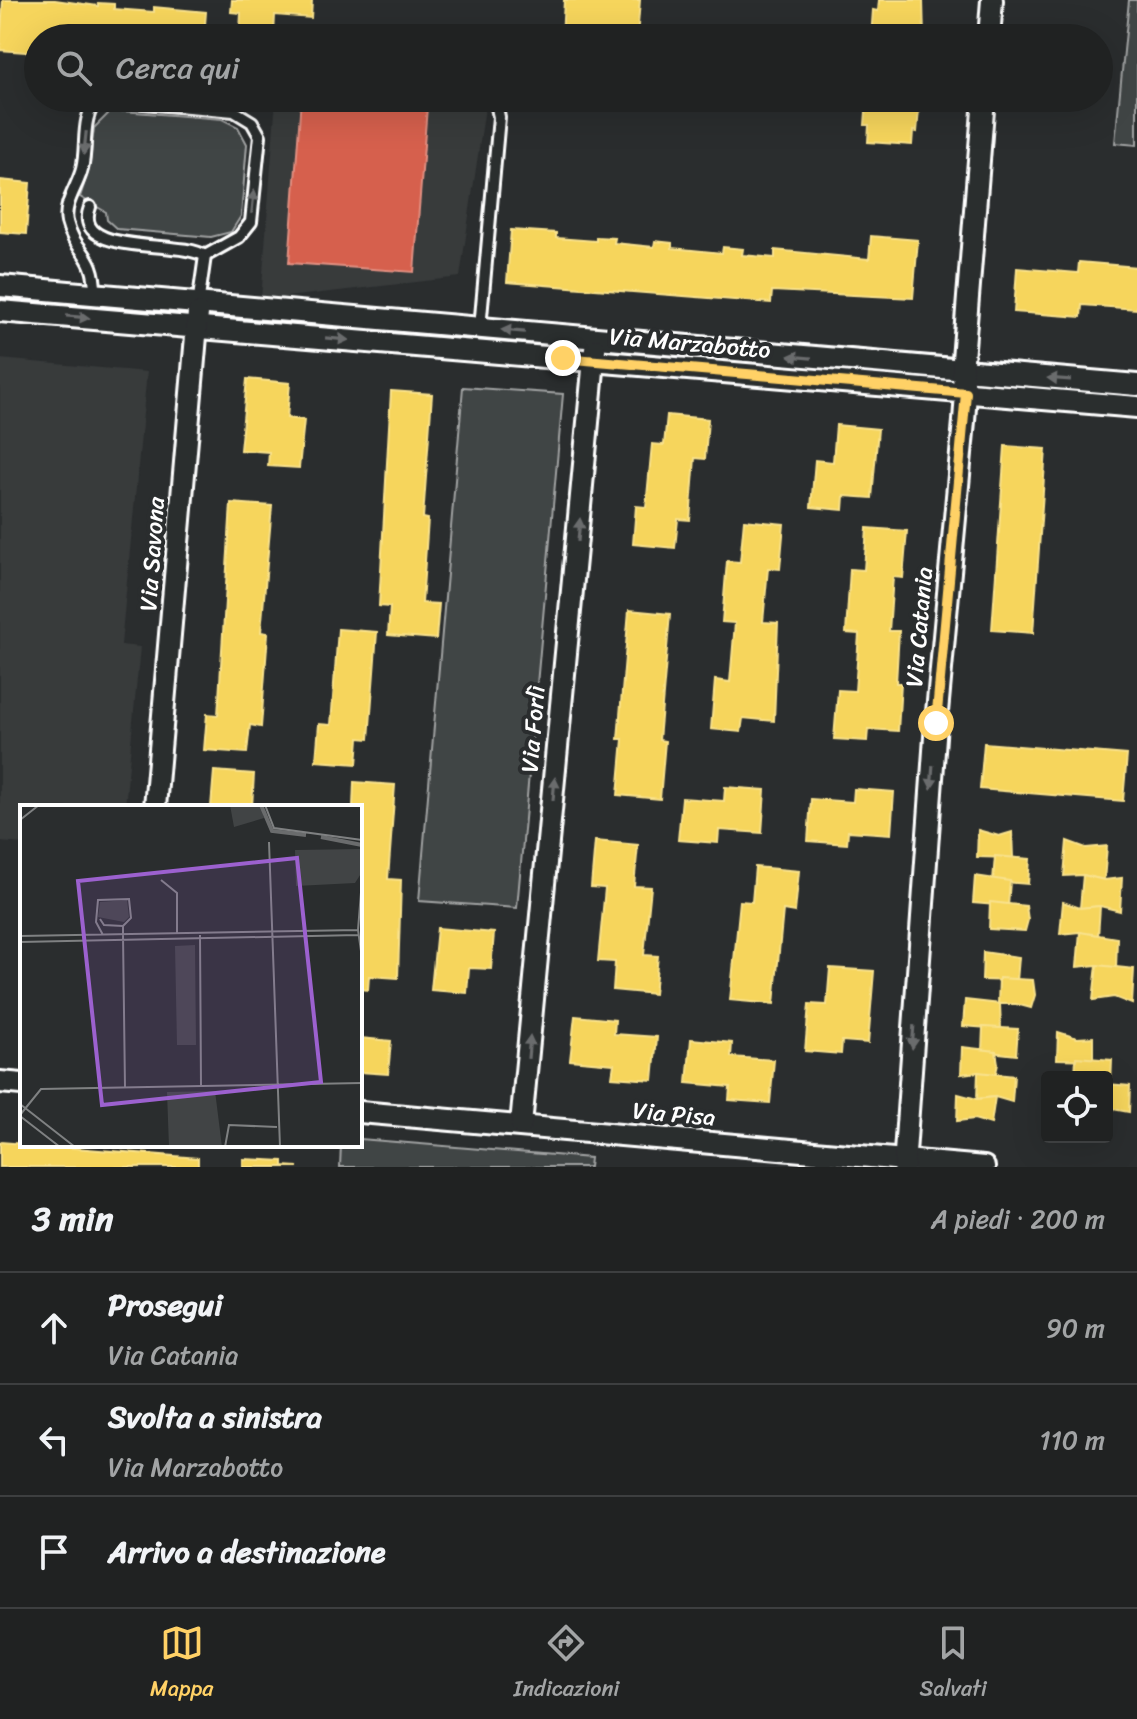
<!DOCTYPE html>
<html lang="it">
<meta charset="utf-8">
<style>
:root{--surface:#202222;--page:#2d2f2f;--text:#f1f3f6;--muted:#a2a4a5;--line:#3d3f40;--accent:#ffd166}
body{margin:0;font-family:Sriracha,sans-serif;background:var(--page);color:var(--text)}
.controls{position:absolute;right:24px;bottom:24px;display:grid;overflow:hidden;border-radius:8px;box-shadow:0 8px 32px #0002}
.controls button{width:72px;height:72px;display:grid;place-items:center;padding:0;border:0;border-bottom:2px solid var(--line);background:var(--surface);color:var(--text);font:40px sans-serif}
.stop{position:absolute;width:24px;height:24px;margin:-18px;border:6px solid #ffd166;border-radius:50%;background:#fff}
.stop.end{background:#ffd166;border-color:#fff;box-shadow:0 2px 8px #0008}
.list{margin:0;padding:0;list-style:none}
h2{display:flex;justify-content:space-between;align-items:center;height:104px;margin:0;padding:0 32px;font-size:34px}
h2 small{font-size:26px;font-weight:400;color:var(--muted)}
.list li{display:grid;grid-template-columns:52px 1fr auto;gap:24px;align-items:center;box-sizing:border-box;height:112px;padding:0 32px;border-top:2px solid var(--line)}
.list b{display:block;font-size:30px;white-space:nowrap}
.list p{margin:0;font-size:26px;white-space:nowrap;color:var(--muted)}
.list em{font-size:26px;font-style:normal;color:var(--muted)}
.icon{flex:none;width:44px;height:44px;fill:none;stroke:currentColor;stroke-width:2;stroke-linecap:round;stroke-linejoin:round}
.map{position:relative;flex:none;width:1137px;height:1167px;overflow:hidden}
.search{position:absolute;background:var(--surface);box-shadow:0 8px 32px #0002;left:24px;right:24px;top:24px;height:88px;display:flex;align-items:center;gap:20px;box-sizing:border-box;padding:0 28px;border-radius:44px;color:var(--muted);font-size:30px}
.sheet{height:440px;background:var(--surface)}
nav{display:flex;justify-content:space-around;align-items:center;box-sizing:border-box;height:112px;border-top:2px solid var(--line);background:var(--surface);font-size:22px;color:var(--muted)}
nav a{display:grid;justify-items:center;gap:4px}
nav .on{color:var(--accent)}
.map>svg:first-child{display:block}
.built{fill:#373a3b}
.green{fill:#414445;stroke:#a0a2a2;stroke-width:2}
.homes{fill:#f6d55c;stroke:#f9e28d;stroke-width:2}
.shops{fill:#d6604d;stroke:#e29082;stroke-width:2}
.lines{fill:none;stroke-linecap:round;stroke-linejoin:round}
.lane-casing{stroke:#fff;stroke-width:16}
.street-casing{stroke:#fff;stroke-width:26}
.lane{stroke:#2a2d2e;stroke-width:10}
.street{stroke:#2a2d2e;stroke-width:20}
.oneway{fill:#6a6c6d}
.route{stroke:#ffd166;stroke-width:10}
.labels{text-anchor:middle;stroke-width:8;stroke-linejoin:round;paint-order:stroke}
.street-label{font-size:24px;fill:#fff;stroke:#2a2d2e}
.inset-river{fill:none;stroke:#6a6c6d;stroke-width:4}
.inset-road{fill:none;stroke:#7f8182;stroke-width:2}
.view{fill:#9c61cf;fill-opacity:0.15;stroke:#9c61cf;stroke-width:4}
.inset-edge{fill:none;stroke:#fff;stroke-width:4}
</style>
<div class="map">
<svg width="1137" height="1167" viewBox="0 0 1137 1167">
<rect width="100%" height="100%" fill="#2a2d2e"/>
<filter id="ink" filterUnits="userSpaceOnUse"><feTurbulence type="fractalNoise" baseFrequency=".0125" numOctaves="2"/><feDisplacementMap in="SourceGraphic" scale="16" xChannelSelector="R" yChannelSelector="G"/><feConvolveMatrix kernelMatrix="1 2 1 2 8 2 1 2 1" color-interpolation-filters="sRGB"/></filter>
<g filter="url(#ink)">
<g class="built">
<polygon points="276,98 486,101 460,277 261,300"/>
<polygon points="0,359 147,372 121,645 140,647 125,807 22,807 22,844 0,842"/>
</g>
<g class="green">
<polygon points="1129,0 1137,0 1137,145 1115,143"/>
<polygon points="122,111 222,119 238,127 247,144 241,216 231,232 211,237 117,229 107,220 106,212 80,197 89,169 94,128 110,112"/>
<polygon points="463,387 563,394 517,908 419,901"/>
<polygon points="360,1139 590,1158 589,1167 340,1167 341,1145 360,1145"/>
</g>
<g class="homes">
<polygon points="3,0 55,0 98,6 98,3 114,4 114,9 154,12 154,7 206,12 204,38 38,38 38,53 0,50"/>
<polygon points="232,0 312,0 311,18 275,15 274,35 308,38 228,38 229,32 240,32 241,13 231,12"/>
<polygon points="564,0 640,0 637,38 562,38"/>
<polygon points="879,0 923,0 924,38 871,38 873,10 878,11"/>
<polygon points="867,98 920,98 917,132 913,131 912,145 868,142 869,125 865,125"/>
<polygon points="0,180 30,183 26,234 0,232"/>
<polygon points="511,230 556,233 556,238 596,241 596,237 615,238 614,243 654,247 655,241 672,243 672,248 722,253 723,247 743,249 742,255 775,258 775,250 869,259 871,236 918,240 913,298 772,291 771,303 507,282"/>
<polygon points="1079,262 1137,267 1137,309 1082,305 1081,317 1014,312 1017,268 1078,273"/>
<polygon points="247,379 290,383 287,418 304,420 299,468 268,466 269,452 240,450"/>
<polygon points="391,391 432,394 423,518 428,519 422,603 439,604 436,639 388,635 390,607 379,606"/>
<polygon points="667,415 708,419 705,459 695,458 690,520 678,519 675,548 633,544 636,506 646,507 652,444 664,445"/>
<polygon points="836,425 878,429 872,498 844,496 843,510 811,507 815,460 833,462"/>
<polygon points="1005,446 1046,449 1033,633 992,630"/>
<polygon points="231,503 272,506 261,632 268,633 261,727 250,725 247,753 204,750 207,714 218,715"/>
<polygon points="744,520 784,524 780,569 768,568 763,622 778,623 774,721 743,718 741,732 711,729 715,680 730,682 735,623 722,622 727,561 740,562"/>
<polygon points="867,528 907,531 903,578 893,577 889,631 899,631 896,683 901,683 898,731 868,729 867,741 834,739 838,690 855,691 859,634 846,633 850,569 864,570"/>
<polygon points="629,610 670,614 659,740 665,741 660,799 618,795 623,739 618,739"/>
<polygon points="338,629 377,632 369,739 359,738 357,764 316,761 319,724 331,725"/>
<polygon points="984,743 1127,755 1123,801 980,789"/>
<polygon points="214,771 254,774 252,807 211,807"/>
<polygon points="354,782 395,785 388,879 401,880 398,978 369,976 368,990 360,989 360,807 353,807"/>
<polygon points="725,787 765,790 762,833 719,830 718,843 678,840 682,798 724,801"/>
<polygon points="854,789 894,792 891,834 848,831 847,844 808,841 811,799 853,802"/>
<polygon points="978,830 999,836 1012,832 1013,858 977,857"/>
<polygon points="595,841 638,845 634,886 651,887 644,955 658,956 654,994 613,990 615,962 598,961 605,888 591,887"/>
<polygon points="1067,841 1086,848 1107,846 1104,880 1083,875 1064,876"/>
<polygon points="995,856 1030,859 1028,884 993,881"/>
<polygon points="755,867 799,871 795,912 783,910 774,1004 730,1000 740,901 752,902"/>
<polygon points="1083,875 1104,880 1122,878 1120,911 1100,906 1080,908"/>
<polygon points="975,876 1010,881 1008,906 973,903"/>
<polygon points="990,902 1026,906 1028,920 1025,931 989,929"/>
<polygon points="1063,902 1080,908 1100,906 1098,937 1080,932 1060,934"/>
<polygon points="437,928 494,933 491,969 469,968 467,993 431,990"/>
<polygon points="1080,932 1117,938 1116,970 1097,965 1077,967"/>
<polygon points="983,952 1019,957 1017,981 982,980"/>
<polygon points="1097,965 1134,969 1132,1004 1114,997 1093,1000"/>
<polygon points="830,968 874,971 868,1043 842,1041 841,1054 805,1051 809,1004 827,1005"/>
<polygon points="999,978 1033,980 1035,995 1031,1008 1016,1004 998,1004"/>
<polygon points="965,1000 1000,1004 1001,1029 963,1026"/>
<polygon points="575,1016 615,1020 614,1034 657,1037 653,1080 612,1077 614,1064 570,1060"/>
<polygon points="983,1027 1018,1029 1016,1055 982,1051"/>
<polygon points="1058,1032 1077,1038 1093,1037 1093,1060 1057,1059"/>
<polygon points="360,1038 391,1041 388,1074 360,1072"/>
<polygon points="691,1039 732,1043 731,1057 774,1060 770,1103 729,1100 730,1087 687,1083"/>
<polygon points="962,1047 996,1051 998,1064 995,1077 978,1072 961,1074"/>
<polygon points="1076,1057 1112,1060 1111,1085 1107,1084 1107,1077 1075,1077"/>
<polygon points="978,1072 1014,1076 1012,1102 995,1097 977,1099"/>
<polygon points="1107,1084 1130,1086 1129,1112 1107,1108"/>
<polygon points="958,1094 977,1099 995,1097 991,1124 974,1119 957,1121"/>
<polygon points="0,1142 198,1158 198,1167 0,1167"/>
<polygon points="243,1159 283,1161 283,1166 298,1167 243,1167"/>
</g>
<polygon class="shops" points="301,98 427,107 414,272 289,263"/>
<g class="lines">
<g class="lane-casing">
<g id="lane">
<path d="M90,207C71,257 180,239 205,256"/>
<path d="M95,295C96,252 75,254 67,222C63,204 78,186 82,169C88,146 80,117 98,99L234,111L252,122L260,136L251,222L239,237L205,256"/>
<polyline points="198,305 205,256"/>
<polyline points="480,328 499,117 495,98"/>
</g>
</g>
<g class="street-casing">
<g id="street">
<polyline points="989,38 992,0"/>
<polyline points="0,286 1137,385"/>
<polyline points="0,311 1137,407"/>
<polyline points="155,807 198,313"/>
<polyline points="0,1082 22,1084"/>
<polyline points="360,1112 984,1167"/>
<polyline points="521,1125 595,349"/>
<polyline points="904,1167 936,723 964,421 966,393 962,372 984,98"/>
</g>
</g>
<use href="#lane" class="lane"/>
<use href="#street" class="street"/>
</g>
<defs><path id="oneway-solid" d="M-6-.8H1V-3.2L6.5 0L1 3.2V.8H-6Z" transform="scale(2)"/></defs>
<g class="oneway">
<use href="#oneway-solid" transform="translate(85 143) rotate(96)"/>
<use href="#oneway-solid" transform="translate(253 202) rotate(-84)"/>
<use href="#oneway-solid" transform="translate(78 317) rotate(5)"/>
<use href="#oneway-solid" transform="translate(513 331) rotate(-175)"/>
<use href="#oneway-solid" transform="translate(337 339) rotate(5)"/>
<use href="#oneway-solid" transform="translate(800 357) rotate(-175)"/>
<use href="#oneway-solid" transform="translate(1059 379) rotate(-176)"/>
<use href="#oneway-solid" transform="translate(579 530) rotate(-85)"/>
<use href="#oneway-solid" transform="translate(932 777) rotate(94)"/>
<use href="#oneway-solid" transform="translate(554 789) rotate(-85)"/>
<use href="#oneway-solid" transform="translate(913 1037) rotate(94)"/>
<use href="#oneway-solid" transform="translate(529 1047) rotate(-85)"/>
</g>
</g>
<g class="lines" filter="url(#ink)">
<polyline class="route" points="563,358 966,393 936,723"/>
</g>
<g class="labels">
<g class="street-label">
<text transform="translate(690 343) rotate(5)" y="8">Via Marzabotto</text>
<text transform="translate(152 554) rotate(-86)" y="8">Via Savona</text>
<text transform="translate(919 627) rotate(-85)" y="8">Via Catania</text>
<text transform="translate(533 729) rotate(-85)" y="8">Via Forlì</text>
<text transform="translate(674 1114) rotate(5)" y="8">Via Pisa</text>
</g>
</g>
<g transform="translate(20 805)">
<rect width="342" height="342" fill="#2a2d2e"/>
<path d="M210,0H241L244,13L214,22ZM342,44V67L335,78L276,81L275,45ZM107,95L109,112L104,117L78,112L80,97ZM175,140L176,240H157L155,141ZM195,286L202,342H149L147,287Z" fill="#414445"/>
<path class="inset-river" d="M241,0L252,26L286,30M301,32L342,40"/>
<path class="inset-road" d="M245,0L254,23L342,35M0,15L19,0M249,37L260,342M141,75L157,88V129M342,75L338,125L342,153M80,114L84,120L103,121M83,130L76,117L78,95L109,94L111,113L103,121V130L105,283M180,130L181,281M0,131L338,125M0,137L338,130M0,299L55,342M0,310L21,284L342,278M0,311L40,342M205,342L209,320L257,322"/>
<path class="view" d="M277,53L301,277L82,300L58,76Z"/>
<rect width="342" height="342" class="inset-edge"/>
</g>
</svg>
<div class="controls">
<button><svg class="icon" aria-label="locate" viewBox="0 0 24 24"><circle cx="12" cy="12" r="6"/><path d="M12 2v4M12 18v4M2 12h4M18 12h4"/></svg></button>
</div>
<div class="stop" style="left:936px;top:723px"></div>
<div class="stop end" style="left:563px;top:358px"></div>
<div class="search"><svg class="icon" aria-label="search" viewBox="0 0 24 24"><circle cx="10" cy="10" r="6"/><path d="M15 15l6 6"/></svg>Cerca qui</div>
</div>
<section class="sheet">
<h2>3 min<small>A piedi · 200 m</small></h2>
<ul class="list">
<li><svg class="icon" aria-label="ahead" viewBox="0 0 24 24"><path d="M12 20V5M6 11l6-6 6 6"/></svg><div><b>Prosegui</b><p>Via Catania</p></div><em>90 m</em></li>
<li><svg class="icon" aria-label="left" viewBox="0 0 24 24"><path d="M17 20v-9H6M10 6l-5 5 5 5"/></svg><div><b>Svolta a sinistra</b><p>Via Marzabotto</p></div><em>110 m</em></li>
<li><svg class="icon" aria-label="arrive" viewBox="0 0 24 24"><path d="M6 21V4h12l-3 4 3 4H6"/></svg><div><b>Arrivo a destinazione</b></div></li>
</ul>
</section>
<nav>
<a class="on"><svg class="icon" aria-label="map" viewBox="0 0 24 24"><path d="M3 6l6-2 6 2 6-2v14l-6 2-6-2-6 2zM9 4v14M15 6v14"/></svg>Mappa</a>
<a><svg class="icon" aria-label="directions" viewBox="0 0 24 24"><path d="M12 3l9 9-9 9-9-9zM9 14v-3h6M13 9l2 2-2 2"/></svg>Indicazioni</a>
<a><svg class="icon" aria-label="saved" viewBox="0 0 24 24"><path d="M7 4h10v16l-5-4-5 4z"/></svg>Salvati</a>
</nav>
